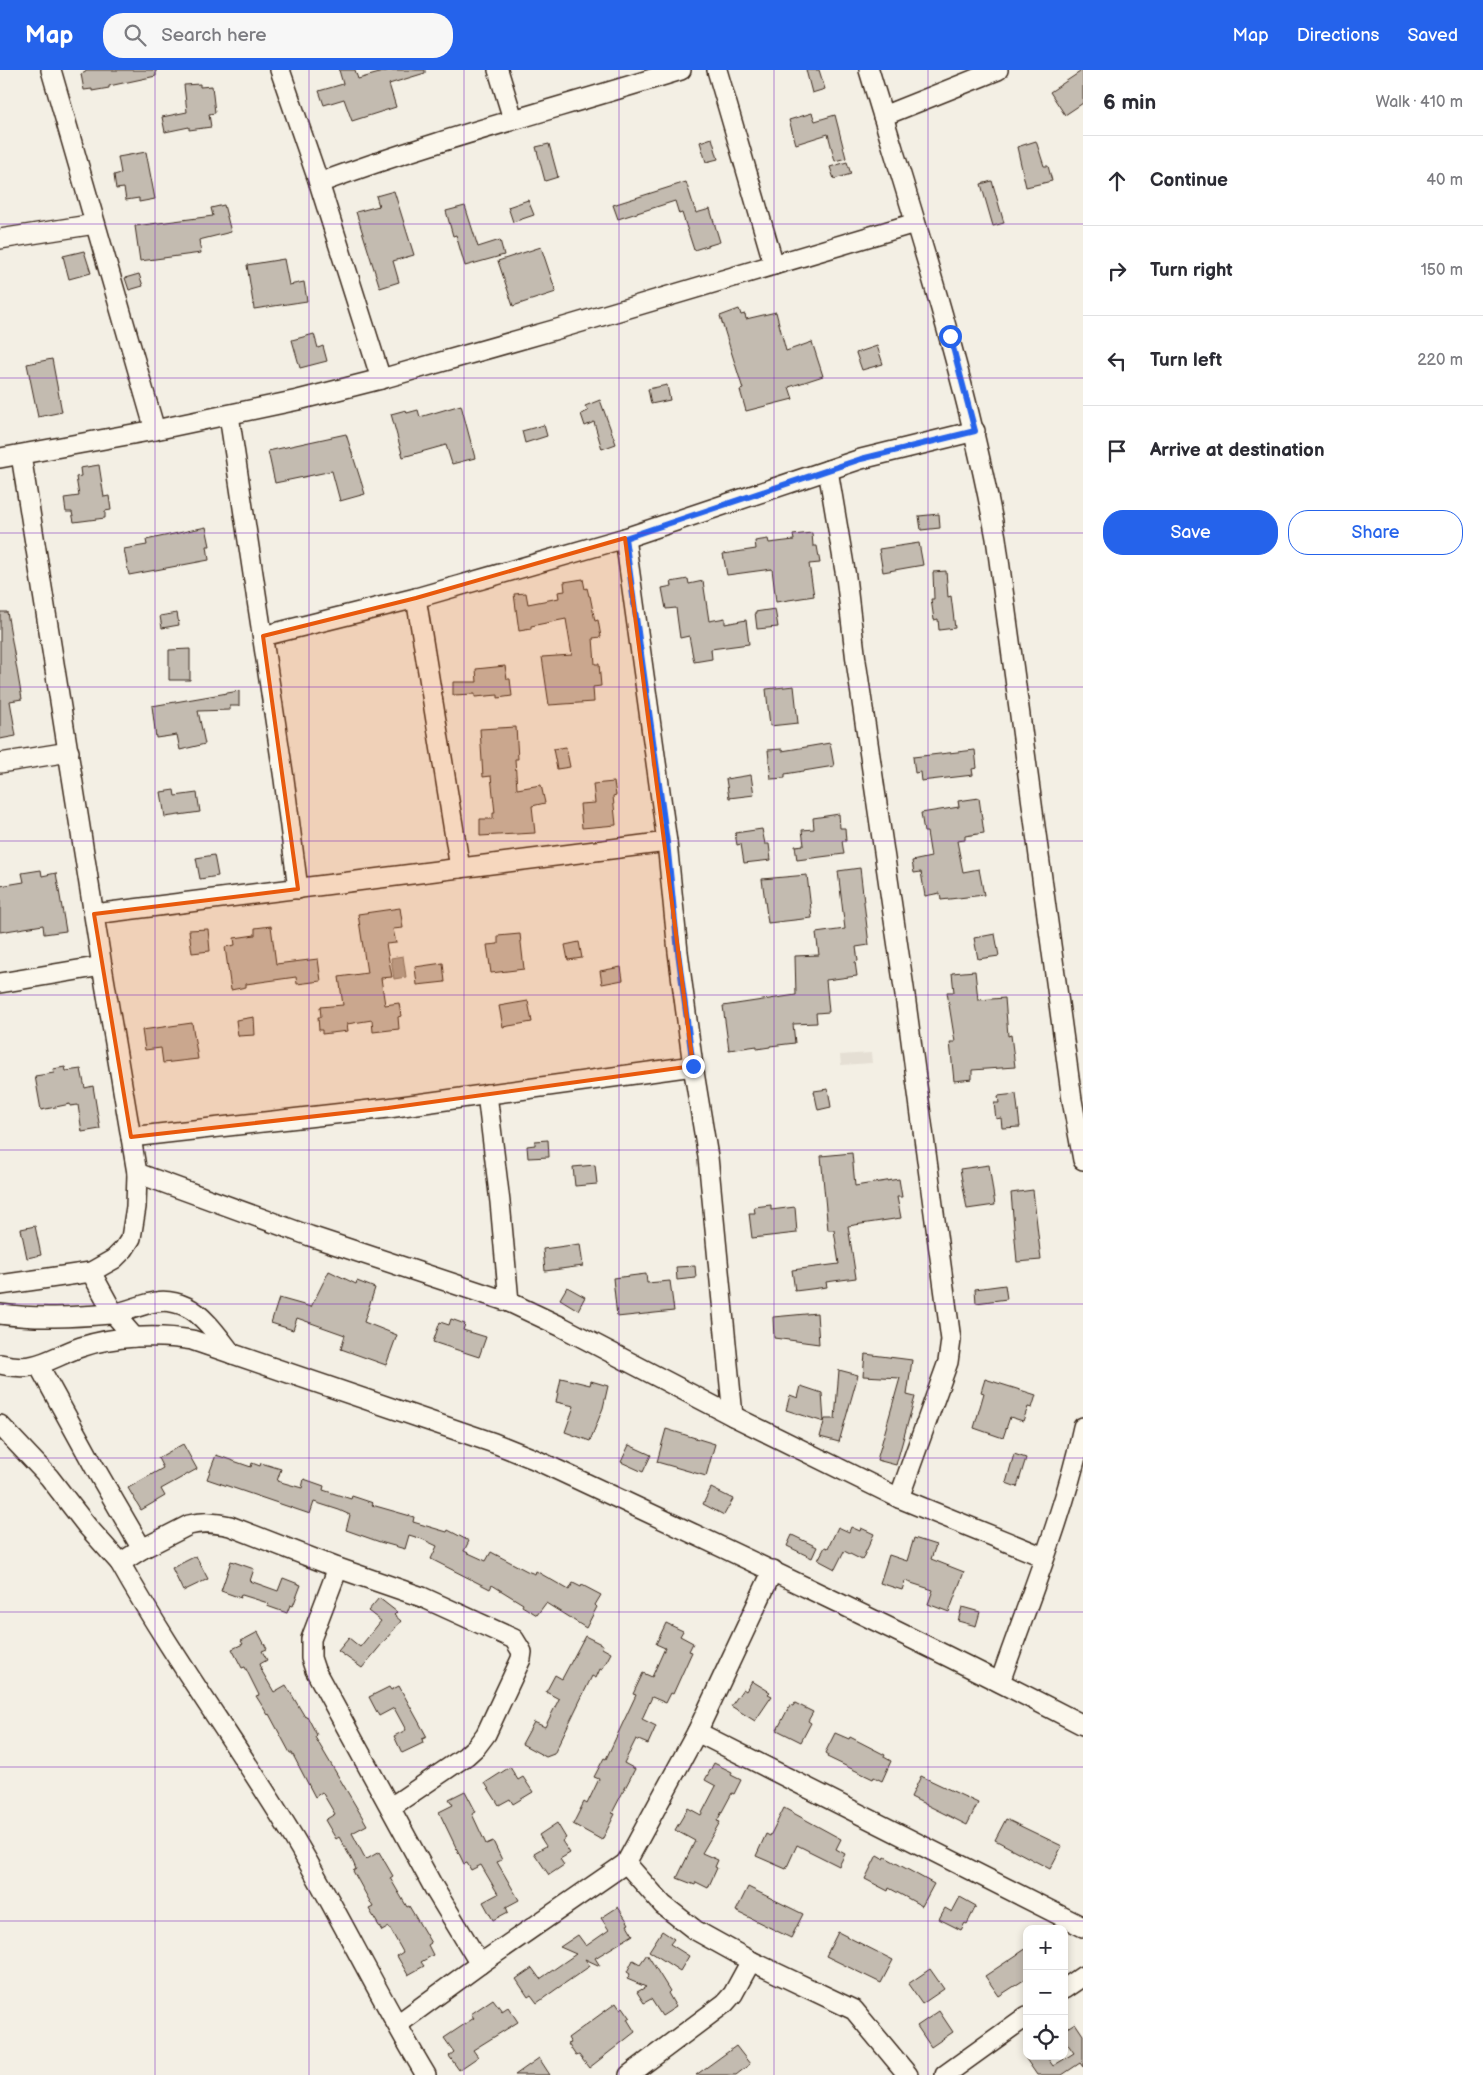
<!DOCTYPE html>
<meta charset="utf-8">
<style>
:root{--surface:#fff;--page:#f7f7f7;--text:#2b2b33;--muted:#7c7c81;--line:#e1e1e2;--accent:#2563eb}
body{margin:0;font-family:"Balsamiq Sans",sans-serif;background:var(--page);color:var(--text)}
.controls{position:absolute;right:15px;bottom:15px;display:grid;overflow:hidden;border-radius:10px;box-shadow:0 2px 8px #0003}
.controls button{width:45px;height:45px;display:grid;place-items:center;padding:0;border:0;border-bottom:1px solid var(--line);background:var(--surface);color:var(--text);font:25px sans-serif}
.stop{position:absolute;width:15px;height:15px;margin:-11px;border:4px solid #2563eb;border-radius:50%;background:#fff}
.stop.end{background:#2563eb;border-color:#fff;box-shadow:0 1px 5px #0008}
.list{margin:0;padding:0;list-style:none}
h2{display:flex;justify-content:space-between;align-items:center;height:65px;margin:0;padding:0 20px;font-size:21px}
h2 small{font-size:16px;font-weight:400;color:var(--muted)}
.list li{display:grid;grid-template-columns:32px 1fr auto;gap:15px;align-items:center;box-sizing:border-box;height:90px;padding:0 20px;border-top:1px solid var(--line)}
.list b{display:block;font-size:19px;white-space:nowrap}
.list em{font-size:16px;font-style:normal;color:var(--muted)}
.actions{display:flex;gap:10px;padding:15px 20px}
.actions a{flex:1;padding:11px 0;border:1px solid var(--accent);border-radius:20px;text-align:center;font-size:18px;color:var(--accent)}
.actions .main{background:var(--accent);color:#fff}
.icon{flex:none;width:28px;height:28px;fill:none;stroke:currentColor;stroke-width:2;stroke-linecap:round;stroke-linejoin:round}
.map{position:relative;flex:none;width:1083px;height:2005px;overflow:hidden}
header{display:flex;align-items:center;gap:30px;box-sizing:border-box;height:70px;padding:0 25px;background:var(--accent);color:#fff}
header strong{font-size:24px}
nav{display:flex;gap:28px;margin-inline-start:auto;font-size:18px}
.search{width:350px;height:45px;background:var(--page);display:flex;align-items:center;gap:12px;box-sizing:border-box;padding:0 18px;border-radius:20px;color:var(--muted);font-size:19px}
main{display:flex}
aside{flex:1;background:var(--surface)}
.map>svg:first-child{display:block}
.built{fill:#e5dfd4}
.water{fill:#afa69a;stroke:#817468}
.building{fill:#c3bbb0;stroke:#3b2a1e}
.lines{fill:none;stroke-linecap:round;stroke-linejoin:round}
.minor-casing{stroke:#3b2a1e;stroke-width:22}
.minor{stroke:#fbf7ec;stroke-width:19}
.route{stroke:#2563eb;stroke-width:6}
.marked{fill:#e8590c;fill-opacity:0.2;stroke:#e8590c;stroke-width:4;stroke-linejoin:round}
.grid{fill:none;stroke:#7b2cbf;stroke-width:1;stroke-opacity:0.55}
</style>
<header>
<strong>Map</strong>
<div class="search"><svg class="icon" aria-label="search" viewBox="0 0 24 24"><circle cx="10" cy="10" r="6"/><path d="M15 15l6 6"/></svg>Search here</div>
<nav><a>Map</a><a>Directions</a><a>Saved</a></nav>
</header>
<main>
<div class="map">
<svg width="1083" height="2005" viewBox="0 0 1083 2005">
<rect width="100%" height="100%" fill="#f3efe4"/>
<filter id="ink" filterUnits="userSpaceOnUse"><feTurbulence type="fractalNoise" baseFrequency=".02" numOctaves="2"/><feDisplacementMap in="SourceGraphic" scale="10" xChannelSelector="R" yChannelSelector="G"/><feConvolveMatrix kernelMatrix="1 2 1 2 8 2 1 2 1" color-interpolation-filters="sRGB"/></filter>
<g filter="url(#ink)">
<polygon class="built" points="871,983 872,993 841,995 840,985"/>
<polygon class="water" points="403,886 406,907 394,909 391,888"/>
<g class="building">
<polygon points="86,0 156,0 156,6 109,16 109,18 92,21 92,19 84,20 81,4 86,2"/>
<polygon points="339,0 355,0 358,9 390,0 425,0 425,3 389,14 396,37 352,51 344,29 324,35 319,21 343,14"/>
<polygon points="806,0 819,0 825,19 812,23"/>
<polygon points="1083,0 1083,33 1065,45 1050,22"/>
<polygon points="200,14 200,17 212,16 215,43 209,44 211,57 189,60 189,57 165,62 162,47 187,42 184,15"/>
<polygon points="812,43 815,51 835,45 846,88 835,91 828,64 796,74 789,50"/>
<polygon points="712,68 718,89 706,92 700,72"/>
<polygon points="1036,71 1044,96 1048,96 1052,111 1026,117 1017,77"/>
<polygon points="549,74 558,107 545,111 536,77"/>
<polygon points="146,82 155,129 139,132 139,128 126,130 124,118 116,119 114,105 121,103 118,87"/>
<polygon points="847,92 851,104 834,109 830,97"/>
<polygon points="992,111 1004,153 993,156 981,114"/>
<polygon points="686,112 696,143 710,139 720,172 694,180 682,143 679,144 675,131 618,149 613,135"/>
<polygon points="394,121 414,185 393,191 399,212 380,218 356,142 379,136 376,126"/>
<polygon points="528,130 534,145 513,152 508,137"/>
<polygon points="224,135 231,162 199,170 201,183 140,191 135,156 213,146 211,138"/>
<polygon points="465,136 478,177 500,170 504,185 465,196 456,165 453,166 446,141"/>
<polygon points="541,177 556,222 513,236 498,191"/>
<polygon points="84,181 91,203 69,209 63,186"/>
<polygon points="284,189 289,215 304,212 307,231 254,239 247,195"/>
<polygon points="139,204 143,216 129,220 125,208"/>
<polygon points="739,239 741,245 745,244 746,249 776,242 786,281 812,272 823,306 789,317 793,329 746,341 740,320 743,319 720,246"/>
<polygon points="314,264 318,278 323,276 327,291 300,298 292,270"/>
<polygon points="877,276 883,294 862,300 856,283"/>
<polygon points="52,289 62,342 38,347 27,294"/>
<polygon points="667,315 670,330 651,334 648,319"/>
<polygon points="600,330 616,374 602,379 594,352 585,356 581,344 588,341 585,336"/>
<polygon points="461,335 475,388 452,394 446,375 403,387 391,344 406,340 407,343 418,340 420,347"/>
<polygon points="544,355 547,366 525,373 522,361"/>
<polygon points="346,364 365,424 340,431 332,401 275,413 268,381"/>
<polygon points="99,395 104,427 109,426 111,440 105,441 105,448 74,452 72,442 66,442 64,428 79,426 76,407 81,406 80,398"/>
<polygon points="939,444 940,458 921,460 919,446"/>
<polygon points="206,457 210,476 207,476 209,490 129,505 124,479 147,475 146,470"/>
<polygon points="812,463 813,476 817,476 820,493 809,494 814,526 776,532 772,499 727,505 723,484 756,479 755,471 768,469 769,473 794,470 793,465"/>
<polygon points="919,473 923,495 883,502 879,479"/>
<polygon points="946,501 948,527 951,526 955,558 939,560 938,549 934,550 931,529 934,529 933,502"/>
<polygon points="583,509 585,519 587,518 589,526 590,526 595,551 598,550 601,567 593,568 595,594 599,594 601,616 593,617 594,632 549,635 542,587 572,585 566,549 531,556 531,559 519,561 514,524 526,523 528,534 559,528 558,522 565,521 564,512"/>
<polygon points="688,509 689,514 703,511 709,551 725,548 725,554 746,550 749,574 711,579 712,589 694,592 689,566 680,568 676,538 666,539 662,518 672,516 671,512"/>
<polygon points="775,539 778,557 757,559 755,542"/>
<polygon points="0,542 7,542 22,629 10,631 16,666 0,669"/>
<polygon points="177,543 179,555 162,558 160,546"/>
<polygon points="190,579 190,610 169,610 169,580"/>
<polygon points="505,596 507,609 510,609 512,626 498,628 498,625 475,627 475,624 453,625 453,612 477,612 476,599"/>
<polygon points="794,616 798,653 770,656 766,619"/>
<polygon points="239,621 239,636 230,636 230,640 198,641 205,674 180,680 177,665 156,668 152,636"/>
<polygon points="516,657 518,689 515,689 517,719 541,715 545,733 532,736 535,763 480,766 480,749 493,749 493,743 495,743 491,706 483,707 480,659"/>
<polygon points="830,673 834,696 785,704 785,708 771,709 768,680 782,679 782,681"/>
<polygon points="566,677 570,697 557,699 553,679"/>
<polygon points="975,680 977,698 972,699 973,705 921,711 920,702 915,703 913,687"/>
<polygon points="751,705 754,725 729,728 726,709"/>
<polygon points="614,712 616,725 613,726 616,755 582,758 580,734 595,733 593,714"/>
<polygon points="174,720 175,726 197,723 200,742 165,747 161,722"/>
<polygon points="979,728 984,763 965,766 965,770 957,771 963,802 979,799 984,825 941,830 940,823 925,826 921,802 914,803 912,791 931,787 927,762 924,762 921,743 959,737 958,731"/>
<polygon points="839,744 840,758 845,758 846,771 842,771 844,784 797,790 795,776 804,775 802,760 814,759 813,748"/>
<polygon points="762,759 765,774 769,774 771,790 744,793 741,774 737,775 735,763"/>
<polygon points="214,785 218,806 200,809 196,788"/>
<polygon points="860,798 869,875 856,877 858,891 855,892 857,906 826,910 829,942 816,943 817,953 793,954 795,973 770,976 770,977 757,979 757,976 729,980 723,936 796,925 795,886 819,885 816,863 845,859 838,801"/>
<polygon points="41,800 42,806 56,803 66,861 44,864 43,855 0,862 0,816 24,812 22,803"/>
<polygon points="807,805 812,848 768,853 762,809"/>
<polygon points="400,838 403,858 393,859 396,873 386,874 392,907 381,908 385,935 399,933 401,946 398,947 399,959 373,962 372,950 347,954 348,961 322,964 322,960 319,960 318,947 321,947 320,937 343,935 339,907 367,903 358,844"/>
<polygon points="271,856 276,894 318,889 321,911 297,914 296,907 246,914 246,917 231,920 225,877 235,875 234,868 255,865 255,858"/>
<polygon points="208,859 210,881 192,883 189,860"/>
<polygon points="520,864 524,899 491,903 487,875 498,874 498,866"/>
<polygon points="995,864 999,886 978,889 974,868"/>
<polygon points="579,872 582,888 568,890 565,875"/>
<polygon points="443,893 445,912 417,915 415,897"/>
<polygon points="621,897 623,910 602,914 600,901"/>
<polygon points="975,901 978,930 1005,928 1008,966 1011,965 1015,997 972,1000 972,1009 954,1011 950,972 955,972 947,922 954,922 952,903"/>
<polygon points="528,931 532,952 503,957 499,936"/>
<polygon points="254,947 255,965 238,966 236,950"/>
<polygon points="192,953 198,989 163,993 161,978 145,980 142,960"/>
<polygon points="65,997 66,1001 81,999 85,1018 93,1016 100,1059 82,1062 78,1035 70,1036 70,1034 41,1040 35,1006 54,1003 53,999"/>
<polygon points="828,1019 831,1037 818,1040 814,1021"/>
<polygon points="1016,1024 1020,1057 1002,1058 1001,1048 996,1049 994,1033 999,1033 998,1026"/>
<polygon points="548,1070 549,1087 528,1088 527,1076 535,1075 535,1071"/>
<polygon points="852,1083 855,1116 899,1109 902,1127 897,1127 901,1148 848,1156 856,1208 826,1212 827,1217 795,1221 792,1200 839,1194 834,1160 828,1160 821,1086"/>
<polygon points="595,1095 597,1114 575,1116 573,1097"/>
<polygon points="989,1095 995,1135 967,1139 960,1099"/>
<polygon points="1033,1120 1041,1190 1017,1192 1011,1123"/>
<polygon points="771,1135 771,1140 795,1137 797,1163 752,1168 749,1143 755,1143 754,1137"/>
<polygon points="35,1156 41,1185 27,1188 21,1159"/>
<polygon points="580,1174 583,1196 545,1201 543,1179"/>
<polygon points="695,1196 696,1208 677,1210 676,1197"/>
<polygon points="329,1201 356,1214 357,1211 375,1218 364,1252 397,1265 386,1295 341,1279 345,1265 297,1248 293,1260 271,1253 279,1228 311,1237"/>
<polygon points="646,1204 647,1213 670,1211 674,1241 617,1247 613,1208"/>
<polygon points="1005,1215 1007,1229 976,1233 975,1219"/>
<polygon points="567,1217 585,1227 578,1240 560,1229"/>
<polygon points="817,1243 819,1274 774,1268 773,1247"/>
<polygon points="451,1249 465,1254 463,1260 486,1267 479,1287 433,1272 440,1252 449,1255"/>
<polygon points="865,1284 912,1290 907,1325 915,1327 896,1395 877,1390 900,1308 863,1306"/>
<polygon points="839,1300 858,1305 839,1372 820,1367 824,1352 786,1340 790,1325 798,1328 801,1316 822,1323 824,1352 825,1349 835,1349"/>
<polygon points="561,1308 590,1315 591,1311 608,1316 603,1338 590,1371 565,1362 574,1336 556,1332"/>
<polygon points="985,1309 1036,1325 1032,1338 1028,1337 1023,1351 1010,1347 1003,1368 974,1358 984,1323 981,1322"/>
<polygon points="666,1359 715,1374 706,1406 657,1392"/>
<polygon points="183,1374 197,1399 161,1419 165,1426 141,1440 128,1418 163,1398 158,1388"/>
<polygon points="629,1375 651,1385 643,1402 621,1392"/>
<polygon points="1014,1384 1026,1388 1017,1417 1006,1413"/>
<polygon points="216,1385 251,1397 252,1393 260,1396 261,1393 281,1399 277,1411 302,1418 304,1409 324,1416 323,1420 351,1429 352,1426 373,1433 372,1435 414,1447 413,1452 447,1462 448,1460 469,1471 464,1481 486,1491 491,1482 527,1501 535,1504 536,1501 569,1520 573,1513 581,1517 582,1515 601,1525 595,1535 597,1537 586,1558 546,1533 537,1545 522,1536 523,1534 492,1515 490,1519 431,1489 437,1476 422,1469 409,1465 405,1479 380,1472 346,1460 350,1445 339,1440 314,1432 310,1444 207,1409"/>
<polygon points="711,1418 733,1429 724,1445 703,1434"/>
<polygon points="838,1457 849,1462 851,1457 860,1461 861,1458 874,1464 862,1490 844,1481 835,1499 818,1490 825,1477 828,1478"/>
<polygon points="792,1465 817,1477 812,1488 787,1476"/>
<polygon points="914,1468 936,1475 931,1489 964,1502 949,1542 928,1534 933,1520 905,1511 902,1520 880,1513 889,1485 907,1491"/>
<polygon points="196,1486 208,1509 183,1521 172,1498"/>
<polygon points="231,1491 254,1499 250,1511 278,1521 283,1508 301,1515 293,1536 290,1535 287,1543 267,1536 268,1533 242,1525 240,1526 241,1528 221,1521"/>
<polygon points="379,1528 397,1542 394,1545 401,1551 362,1598 338,1581 349,1568 360,1577 381,1551 368,1541"/>
<polygon points="962,1537 980,1542 976,1556 958,1551"/>
<polygon points="666,1553 683,1561 680,1566 693,1573 689,1581 692,1582 673,1624 671,1623 666,1633 652,1627 642,1649 656,1656 648,1674 636,1669 624,1693 635,1699 612,1743 615,1744 602,1770 573,1754 584,1732 587,1734 599,1709 594,1707 604,1688 606,1689 636,1625 633,1624 643,1603 652,1607 665,1578 656,1574"/>
<polygon points="258,1562 267,1579 262,1581 267,1590 260,1594 261,1597 260,1598 274,1622 286,1615 305,1647 307,1646 317,1665 315,1667 367,1755 352,1763 364,1786 367,1789 379,1782 393,1806 390,1808 407,1837 409,1836 431,1873 428,1875 433,1885 421,1892 424,1896 408,1905 397,1886 403,1882 389,1857 382,1861 369,1839 373,1837 353,1801 356,1799 353,1792 339,1767 336,1769 325,1750 335,1744 322,1722 315,1727 292,1683 290,1683 269,1644 268,1645 256,1626 259,1625 245,1597 242,1598 232,1579 243,1574 241,1571"/>
<polygon points="585,1566 603,1575 602,1578 611,1583 602,1600 600,1599 596,1608 592,1606 554,1684 546,1687 522,1674 534,1652 545,1657 559,1629 546,1622 555,1605 562,1609"/>
<polygon points="752,1611 770,1622 768,1624 772,1626 755,1651 731,1636 743,1619 746,1621"/>
<polygon points="399,1616 427,1667 422,1669 423,1673 402,1683 394,1666 406,1660 394,1638 379,1646 369,1627 389,1617 391,1620"/>
<polygon points="795,1633 813,1642 808,1651 811,1653 801,1672 777,1660 790,1635 793,1636"/>
<polygon points="835,1663 849,1669 850,1667 885,1685 884,1687 891,1691 882,1711 874,1707 873,1709 827,1687 828,1685 825,1683"/>
<polygon points="714,1693 732,1702 731,1705 741,1710 734,1724 732,1723 717,1751 720,1752 702,1783 718,1790 715,1797 717,1798 708,1818 696,1812 695,1815 677,1808 695,1771 675,1760 688,1738 701,1745 716,1716 705,1710"/>
<polygon points="510,1697 518,1710 523,1707 533,1722 513,1734 510,1729 499,1735 485,1713"/>
<polygon points="921,1706 978,1733 967,1755 911,1727"/>
<polygon points="465,1721 476,1742 472,1744 486,1774 493,1771 502,1790 497,1792 519,1830 506,1837 508,1842 493,1850 483,1832 498,1824 481,1795 471,1800 467,1793 464,1794 439,1742 453,1735 449,1729"/>
<polygon points="784,1738 841,1769 836,1779 845,1784 839,1796 797,1775 786,1799 756,1786 766,1764 770,1766"/>
<polygon points="1006,1749 1062,1776 1050,1799 995,1770"/>
<polygon points="557,1753 566,1768 562,1771 570,1783 560,1789 564,1795 549,1805 534,1783 546,1776 539,1765"/>
<polygon points="877,1785 884,1789 885,1787 934,1814 922,1836 889,1818 888,1821 865,1809"/>
<polygon points="748,1817 803,1844 791,1868 736,1841"/>
<polygon points="960,1827 976,1836 967,1854 965,1853 961,1860 939,1849 945,1838 952,1842"/>
<polygon points="618,1837 629,1854 627,1855 633,1865 595,1888 600,1896 585,1889 590,1896 555,1920 537,1933 531,1925 528,1927 516,1909 532,1898 540,1909 576,1884 560,1877 578,1865 586,1876 609,1860 601,1848"/>
<polygon points="662,1861 674,1869 670,1874 689,1886 680,1901 649,1881"/>
<polygon points="838,1862 893,1890 881,1913 826,1886"/>
<polygon points="1027,1878 1027,1908 999,1926 985,1906"/>
<polygon points="647,1884 670,1921 668,1923 676,1937 662,1946 651,1929 644,1933 637,1922 646,1917 627,1909 630,1904 627,1902 633,1890 640,1894"/>
<polygon points="930,1899 944,1919 922,1934 908,1914"/>
<polygon points="493,1929 502,1941 508,1937 518,1952 473,1980 478,1987 459,2000 449,1986 454,1982 444,1968 474,1948 471,1944"/>
<polygon points="616,1933 620,1939 623,1937 630,1947 627,1949 635,1962 589,1998 579,1985 576,1986 568,1974 571,1973 568,1968"/>
<polygon points="939,1941 953,1962 931,1977 917,1956"/>
<polygon points="1075,1953 1083,1965 1083,1997 1080,1993 1062,2005 1037,2005 1024,1986 1046,1986 1053,1996 1074,1983 1064,1969 1064,1960"/>
<polygon points="736,1976 750,1994 736,2005 696,2005"/>
<polygon points="539,1988 550,2005 515,2005"/>
</g>
<g class="lines">
<g class="minor-casing">
<g id="minor">
<polyline points="51,0 155,360"/>
<polyline points="280,0 319,113 381,309"/>
<polyline points="498,0 513,49"/>
<polyline points="717,0 774,195"/>
<path d="M869,0C916,156 967,308 996,468L1072,1030L1083,1090"/>
<polyline points="883,46 998,0"/>
<path d="M319,113C437,69 560,38 681,0"/>
<polyline points="0,169 95,154"/>
<polyline points="229,345 284,709 298,819"/>
<polyline points="0,388 155,360 298,330 381,309 561,258 915,153"/>
<polyline points="828,400 846,507 856,591 904,918 951,1270 948,1292 899,1428"/>
<polyline points="625,468 667,772 678,882 693,996 708,1087 733,1346"/>
<polyline points="416,528 460,798"/>
<polyline points="263,566 416,528 625,468 861,389 975,361"/>
<polyline points="0,693 69,682"/>
<polyline points="94,844 667,772"/>
<polyline points="0,913 102,896"/>
<polyline points="487,1024 500,1132 509,1232"/>
<polyline points="131,1067 388,1038 693,996"/>
<polyline points="137,1103 310,1166 509,1232 562,1257 733,1346 899,1428 1044,1487"/>
<polyline points="91,1202 114,1244 134,1267"/>
<polyline points="0,1215 91,1202 114,1189 124,1179 131,1168 136,1137 137,1103 102,896 21,385"/>
<path d="M0,1244C37,1249 73,1247 110,1244C139,1241 155,1222 187,1237C204,1245 221,1270 232,1284"/>
<path d="M0,1294C37,1303 49,1288 81,1277C113,1266 158,1264 192,1270L494,1373L534,1389C718,1475 902,1561 1083,1655"/>
<polyline points="39,1296 95,1398 142,1479"/>
<polyline points="0,1355 49,1407 87,1456 120,1493"/>
<polyline points="338,1498 311,1569 311,1588 315,1600 434,1818 480,1894"/>
<path d="M1000,1612C1029,1529 1065,1442 1083,1357"/>
<polyline points="697,1662 1083,1857"/>
<path d="M391,1737L466,1686L477,1676L486,1664L521,1589L522,1582L514,1569L422,1527L338,1498L230,1456C216,1453 203,1451 189,1455L142,1479L120,1493C173,1588 238,1675 294,1768C340,1845 379,1927 426,2005"/>
<polyline points="626,1793 663,1835 695,1860 751,1891 854,1940 908,2005"/>
<polyline points="1064,1919 1083,1906"/>
<polyline points="398,1954 480,1894 626,1793 697,1662 773,1500"/>
<polyline points="629,2005 725,1933 733,1924 751,1891"/>
<polyline points="945,2005 1027,1946"/>
</g>
</g>
<use href="#minor" class="minor"/>
</g>
</g>
<g class="lines" filter="url(#ink)">
<polyline class="route" points="693,996 678,882 667,772 625,468 861,389 975,361 950,266"/>
</g>
<path class="marked" d="M625,468L693,996L388,1038L131,1067L94,844L298,819L263,566L416,528Z"/>
<path class="grid" d="M155,0V2005M309,0V2005M464,0V2005M619,0V2005M774,0V2005M928,0V2005M0,154H1083M0,308H1083M0,463H1083M0,617H1083M0,771H1083M0,925H1083M0,1080H1083M0,1234H1083M0,1388H1083M0,1542H1083M0,1697H1083M0,1851H1083"/>
</svg>
<div class="controls">
<button>+</button>
<button>−</button>
<button><svg class="icon" aria-label="locate" viewBox="0 0 24 24"><circle cx="12" cy="12" r="6"/><path d="M12 2v4M12 18v4M2 12h4M18 12h4"/></svg></button>
</div>
<div class="stop" style="left:950px;top:266px"></div>
<div class="stop end" style="left:693px;top:996px"></div>
</div>
<aside>
<h2>6 min<small>Walk · 410 m</small></h2>
<ul class="list">
<li><svg class="icon" aria-label="ahead" viewBox="0 0 24 24"><path d="M12 20V5M6 11l6-6 6 6"/></svg><div><b>Continue</b></div><em>40 m</em></li>
<li><svg class="icon" aria-label="right" viewBox="0 0 24 24"><path d="M7 20v-9h11M14 6l5 5-5 5"/></svg><div><b>Turn right</b></div><em>150 m</em></li>
<li><svg class="icon" aria-label="left" viewBox="0 0 24 24"><path d="M17 20v-9H6M10 6l-5 5 5 5"/></svg><div><b>Turn left</b></div><em>220 m</em></li>
<li><svg class="icon" aria-label="arrive" viewBox="0 0 24 24"><path d="M6 21V4h12l-3 4 3 4H6"/></svg><div><b>Arrive at destination</b></div></li>
</ul>
<div class="actions"><a class="main">Save</a><a>Share</a></div>
</aside>
</main>
